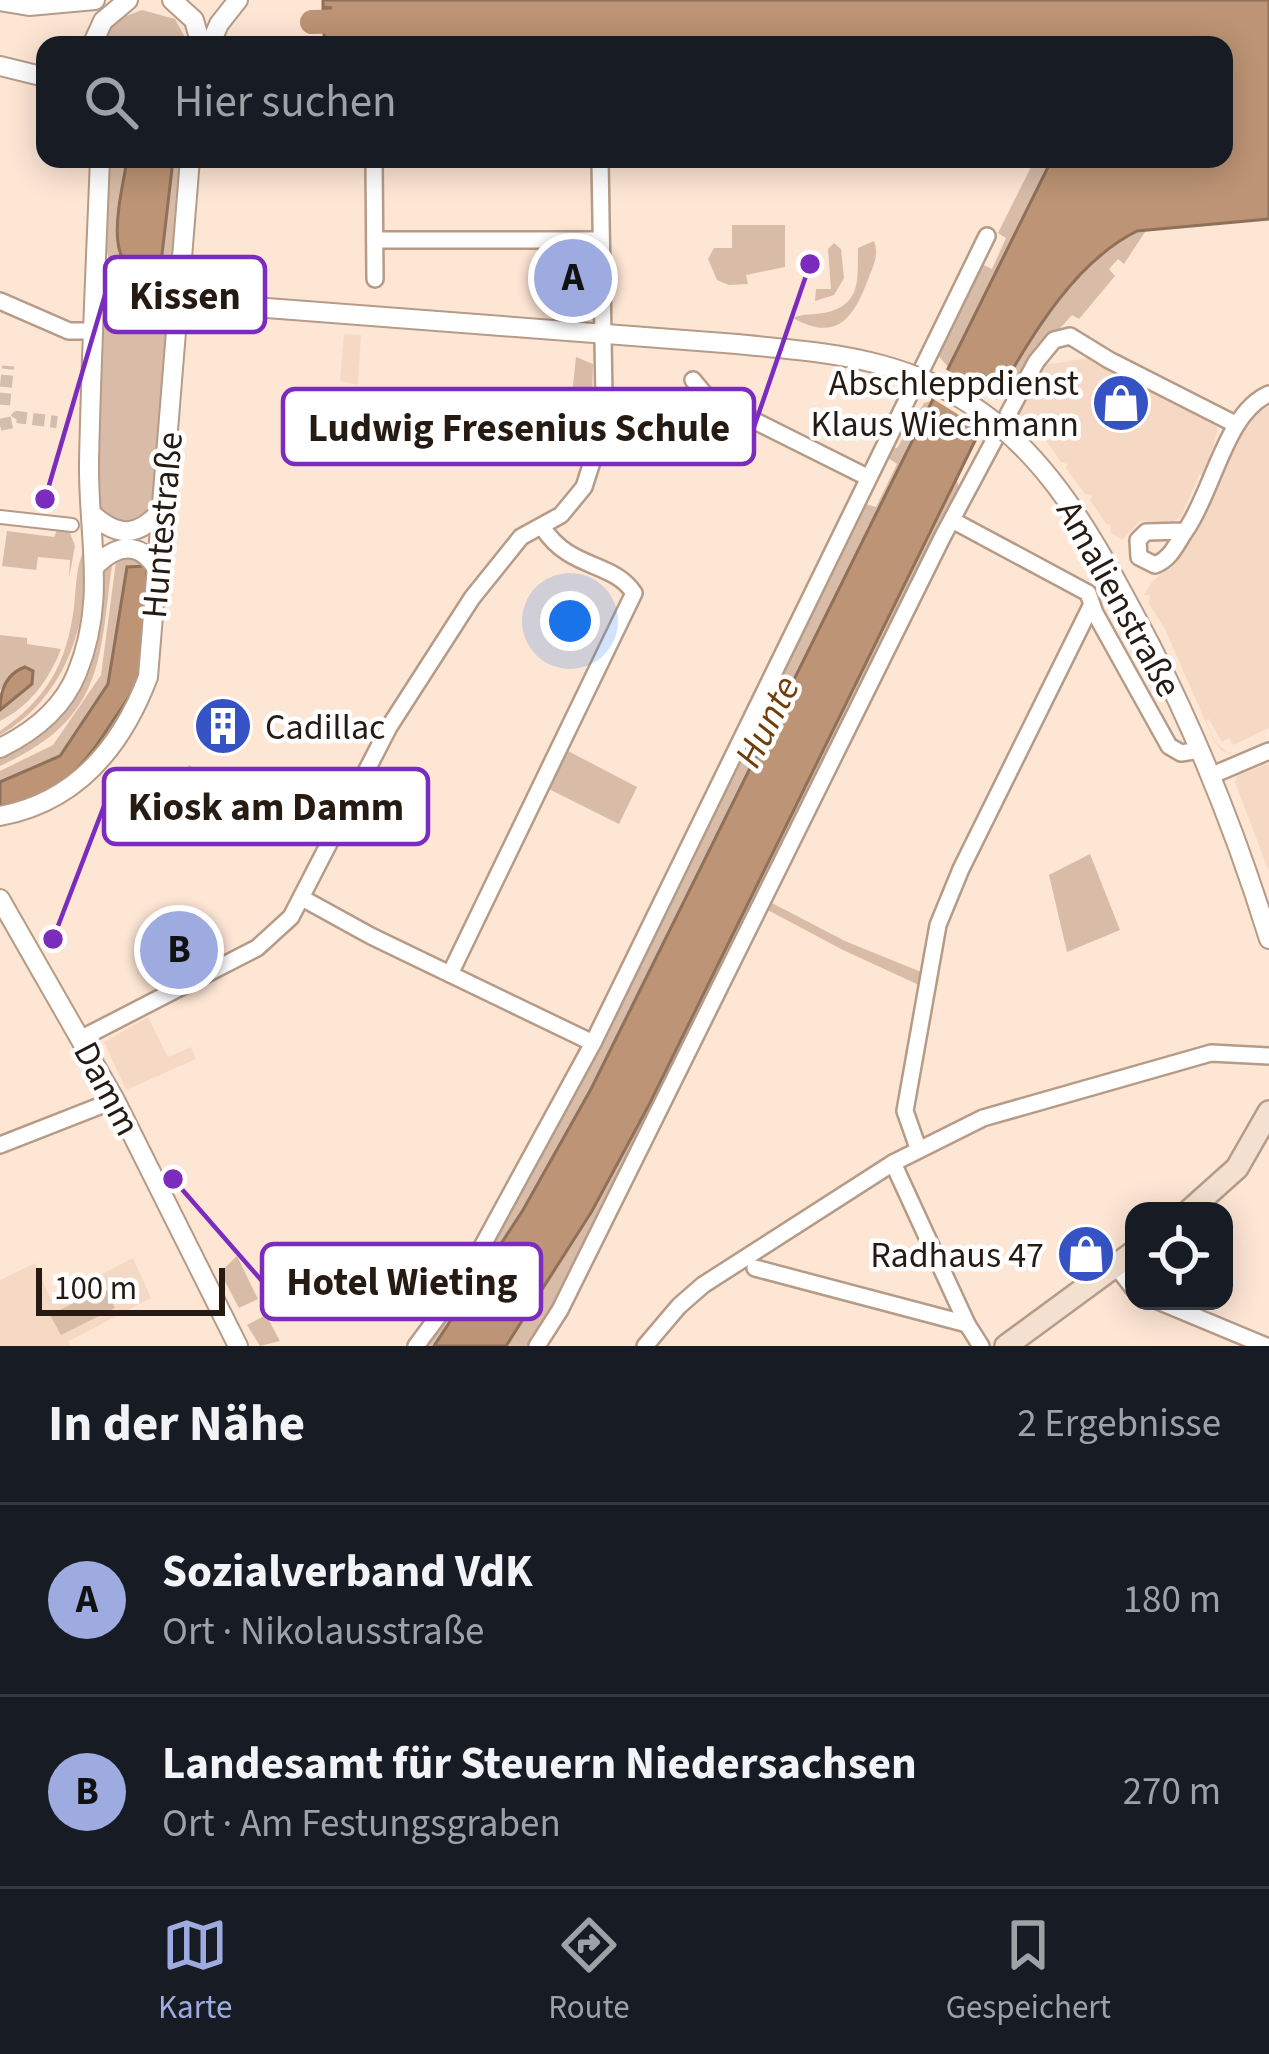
<!DOCTYPE html>
<html lang="de">
<meta charset="utf-8">
<style>
:root{--surface:#171b24;--page:#242831;--text:#f1f3f6;--muted:#9ea1a6;--line:#363941;--accent:#9dabe0}
body{margin:0;font-family:"Source Sans 3",sans-serif;background:var(--page);color:var(--text)}
.controls{position:absolute;right:36px;bottom:36px;display:grid;overflow:hidden;border-radius:24px;box-shadow:0 6px 30px #0003}
.controls button{width:108px;height:108px;display:grid;place-items:center;padding:0;border:0;border-bottom:3px solid var(--line);background:var(--surface);color:var(--text);font:60px sans-serif}
.scale{position:absolute;left:36px;bottom:30px;width:189px;box-sizing:border-box;padding-left:12px;border:6px solid #251b13;border-top:0;font-size:33px;line-height:42px;white-space:nowrap;color:#251b13;-webkit-text-stroke:9px #fff;paint-order:stroke}
.you{position:absolute;left:570px;top:621px;width:42px;height:42px;margin:-30px;border:9px solid #fff;border-radius:50%;background:#1a73e8;box-shadow:0 0 0 18px #1a73e833}
.badge{display:grid;place-items:center;width:78px;height:78px;border-radius:50%;background:var(--accent);color:#111;font-size:39px;font-weight:700}
.pin{position:absolute;translate:-50% -50%;border:6px solid #fff;box-shadow:0 3px 12px #0006}
.list{margin:0;padding:0;list-style:none}
h2{display:flex;justify-content:space-between;align-items:center;height:156px;margin:0;padding:0 48px;font-size:51px}
h2 small{font-size:39px;font-weight:400;color:var(--muted)}
.list li{display:grid;grid-template-columns:78px 1fr auto;gap:36px;align-items:center;box-sizing:border-box;height:192px;padding:0 48px;border-top:3px solid var(--line)}
.list b{display:block;font-size:45px;white-space:nowrap}
.list p{margin:0;font-size:39px;white-space:nowrap;color:var(--muted)}
.list em{font-size:39px;font-style:normal;color:var(--muted)}
.icon{flex:none;width:66px;height:66px;fill:none;stroke:currentColor;stroke-width:2;stroke-linecap:round;stroke-linejoin:round}
.map{position:relative;flex:none;width:1269px;height:1346px;overflow:hidden}
.search{position:absolute;background:var(--surface);box-shadow:0 6px 30px #0003;left:36px;right:36px;top:36px;height:132px;display:flex;align-items:center;gap:30px;box-sizing:border-box;padding:0 42px;border-radius:24px;color:var(--muted);font-size:45px}
.sheet{height:540px;background:var(--surface)}
nav{display:flex;justify-content:space-around;align-items:center;box-sizing:border-box;height:168px;border-top:3px solid var(--line);background:var(--surface);font-size:33px;color:var(--muted)}
nav a{display:grid;justify-items:center;gap:6px}
nav .on{color:var(--accent)}
.map>svg:first-child{display:block}
.built{fill:#f6d9c4}
.green{fill:#d8bca8}
.water{fill:#bd9475;stroke:#8f7058;stroke-width:3}
.pier{fill:#fee6d5}
.lines{fill:none;stroke-linecap:round;stroke-linejoin:round}
.river{stroke:#bd9475;stroke-width:24}
.pedestrian-tunnel{stroke:#d3bdae;stroke-width:12;stroke-dasharray:12 6;stroke-linecap:butt}
.pedestrian-casing{stroke:#b69b87;stroke-width:16}
.minor-casing{stroke:#b69b87;stroke-width:20}
.tertiary-casing{stroke:#b69b87;stroke-width:22}
.secondary-casing{stroke:#b69b87;stroke-width:26}
.pedestrian{stroke:#fff;stroke-width:12}
.minor{stroke:#fff;stroke-width:15}
.tertiary{stroke:#fff;stroke-width:18}
.secondary{stroke:#f4e0d0;stroke-width:21}
.tertiary-bridge-casing{stroke:#b69b87;stroke-width:22;stroke-linecap:butt}
.tertiary-bridge{stroke:#fff;stroke-width:18}
.labels{text-anchor:middle;stroke-width:9;stroke-linejoin:round;paint-order:stroke}
.poi-label{font-size:36px;fill:#251b13;stroke:#fff;text-anchor:end}
.street-label{font-size:36px;fill:#251b13;stroke:#fff}
.water-label{font-size:39px;font-style:italic;fill:#733d07;stroke:#fff}
.leader{fill:none;stroke:#7b2cbf;stroke-width:4.5}
.callout-dot{fill:#7b2cbf;stroke:#fff;stroke-width:4.5}
.callout{fill:#fff;stroke:#7b2cbf;stroke-width:4.5}
.callout-label{font-size:39px;text-anchor:middle;font-weight:bold;fill:#251b13}
</style>
<div class="map">
<svg width="1269" height="1346" viewBox="0 0 1269 1346">
<rect width="100%" height="100%" fill="#fee6d5"/>
<g class="built">
<polygon points="344,334 361,335 358,385 340,381"/>
<polygon points="1088,358 1213,423 1218,429 1205,474 1199,475 1181,517 1172,522 1140,521 1122,540 1110,532 1111,525 1106,524 1090,500 1092,496 1085,494 1066,468 1067,464 1061,462 1039,431 1018,417 1044,365"/>
<polygon points="1269,406 1269,728 1233,745 1229,738 1222,742 1209,719 1206,721 1215,741 1226,752 1234,753 1269,738 1234,753 1230,754 1222,751 1214,741 1165,629 1149,604 1150,595 1144,595 1151,583 1182,555 1201,524 1246,420"/>
<polygon points="1269,763 1269,872 1235,782 1237,776"/>
<polygon points="148,1017 168,1057 191,1047 196,1059 126,1090 104,1042"/>
<polygon points="133,1258 151,1298 69,1341 70,1346 0,1346 0,1280 35,1263 51,1300"/>
</g>
<g class="green">
<polygon points="142,10 175,19 189,45 101,45 115,20"/>
<path d="M110,159H127L118,246L131,271C145,276 150,272 161,263L172,159H181L171,286L122,282C95,260 108,192 110,159Z"/>
<polygon points="1035,159 1052,159 948,367 936,353 980,263 992,269 1006,238 998,233"/>
<polygon points="732,225 785,225 785,267 746,275 748,284 729,285 717,280 708,259 714,248 732,248"/>
<path d="M1147,229L1124,264L1118,259L1109,269L1115,276L1079,319L1072,315L1032,359L1011,403L999,393C1025,349 1092,235 1147,229Z"/>
<path d="M874,241C879,255 874,264 869,277C854,317 838,343 793,318C804,313 812,315 824,313C863,305 857,278 858,248Z"/>
<polygon points="834,243 841,249 844,278 834,295 815,301 816,289 831,289 828,249"/>
<polygon points="102,313 135,328 166,331 151,514 130,527 99,512 96,490"/>
<polygon points="576,357 593,364 592,398 572,395"/>
<polygon points="931,401 591,1089 523,1210 434,1346 421,1346 490,1252 538,1162 726,788 862,503 876,507 897,464 885,456 889,447 897,448 924,403"/>
<polygon points="957,481 963,497 556,1308 532,1346 506,1346 592,1211 650,1103"/>
<polygon points="58,528 68,528 75,546 69,578 70,560 38,557 36,570 2,566 7,531 54,537"/>
<path d="M83,552C92,623 63,700 0,735V731C47,699 67,663 74,607C76,589 76,568 83,552Z"/>
<polygon points="123,552 141,555 150,569 142,676 136,692 90,761 70,783 36,803 0,812 0,806 25,803 72,775 85,764 131,694 141,662 145,566 127,568 108,684 60,756 0,782 0,771 53,745 101,675 117,554"/>
<path d="M113,557C99,660 106,718 0,766V759C81,726 103,645 103,564Z"/>
<path d="M0,635L27,638V644L61,649C49,680 30,706 0,721V710L32,684L16,670L0,690Z"/>
<polygon points="568,751 637,787 619,824 549,789"/>
<polygon points="189,765 206,775 183,813 155,796 171,770 182,777"/>
<polygon points="1090,854 1120,930 1067,952 1049,875"/>
<polygon points="768,901 845,941 921,972 919,985 843,950 764,908"/>
<polygon points="237,1256 258,1299 239,1308 220,1272"/>
<polygon points="105,1287 115,1308 61,1335 50,1315"/>
<polygon points="266,1315 280,1341 260,1346 247,1325"/>
</g>
<g class="water">
<path d="M323,0H1269V219L1137,231C1073,263 1032,336 997,396L650,1103L592,1211L506,1346H434L523,1210L591,1089L1052,159H1224V45H324V39L332,38L324,37V29H335V17L323,16V9L332,8L323,7Z"/>
<path d="M127,159L173,160L161,263L148,274C98,272 123,191 127,159Z"/>
<path d="M146,566C148,599 147,646 138,678C133,693 123,706 114,719C84,766 59,798 0,806V782L60,756L108,684L127,567Z"/>
<path d="M25,667L33,671L32,684L0,710C0,692 5,674 25,667Z"/>
</g>
<polygon class="pier" points="942,367 997,400 1003,398 962,484 983,440 983,430 930,397 924,401"/>
<g class="lines">
<polyline class="river" points="312,22 363,21"/>
<g class="pedestrian-tunnel">
<polyline points="4,405 8,366"/>
<polyline points="0,425 14,422 17,417 57,422"/>
</g>
<g class="pedestrian-casing">
<polyline id="pedestrian" points="0,517 72,525"/>
</g>
<g class="minor-casing">
<g id="minor">
<polyline points="374,159 375,279"/>
<polyline points="375,240 600,240"/>
<polyline points="0,301 69,331 94,331"/>
<polyline points="693,380 707,397 867,477"/>
<polyline points="952,520 1088,593 1095,613 1169,746 1181,753 1200,750"/>
<path d="M1185,531L1146,532L1138,540L1139,557L1155,565C1172,558 1176,544 1186,530C1214,489 1226,412 1269,394"/>
<polyline points="1210,776 1269,751"/>
<polyline points="302,898 371,936 593,1043"/>
<path d="M450,974L634,593C613,561 570,570 543,528"/>
<polyline points="82,1038 257,948 291,917 389,727 472,598 521,537 561,515 584,487 600,437 604,398 600,159"/>
<polyline points="0,1145 115,1100"/>
<polyline points="918,1148 905,1111 938,925 961,869 1091,606"/>
<polyline points="893,1163 967,1324 981,1346"/>
<polyline points="1115,1265 1134,1289"/>
<polyline points="755,1268 967,1324"/>
<polyline points="1158,1301 1266,1346"/>
<polyline points="416,1346 460,1287 593,1043 987,236"/>
<polyline points="537,1346 560,1310 943,536 1036,362 1054,340 1070,336 1109,360 1235,424"/>
<polyline points="645,1346 679,1306 703,1285 893,1163 983,1118 1211,1053 1269,1056"/>
</g>
</g>
<g class="tertiary-casing">
<g id="tertiary">
<polyline points="172,0 194,20 201,45"/>
<polyline points="0,1 29,6 95,0"/>
<polyline points="92,45 103,21 128,0"/>
<polyline points="210,45 219,24 238,0"/>
<polyline points="0,66 45,77"/>
<polyline points="181,259 210,291 257,303"/>
<polyline points="96,265 103,279 124,297 162,307 267,308 737,344"/>
<path d="M93,515C119,538 138,536 160,512"/>
<path d="M96,565C118,544 140,541 157,569"/>
<path d="M1151,646C1199,740 1238,839 1269,939"/>
<path d="M0,748C33,732 63,708 77,673C107,600 88,536 89,463C91,362 96,260 100,159"/>
<path d="M0,816C76,802 121,748 148,677L190,159"/>
<polyline points="0,899 115,1100 238,1346"/>
</g>
</g>
<g class="secondary-casing">
<g id="secondary">
<polyline points="1189,1211 1237,1168 1269,1112"/>
<polyline points="1006,1346 1134,1252"/>
</g>
</g>
<use href="#pedestrian" class="pedestrian"/>
<use href="#minor" class="minor"/>
<use href="#tertiary" class="tertiary"/>
<use href="#secondary" class="secondary"/>
<g class="tertiary-bridge-casing">
<path id="tertiary-bridge" d="M737,344C786,349 835,352 882,365C1028,405 1086,523 1151,646"/>
</g>
<use href="#tertiary-bridge" class="tertiary-bridge"/>
</g>
<defs>
<g id="shop-disc" transform="scale(3)"><circle r="9.5" fill="#3653c5" stroke="#fff"/><path d="M-5-2.5h2.3a2.7 3.5 0 0 1 5.4 0H5L5.5 6h-11ZM-1.5-2.5h3a1.5 2.3 0 0 0-3 0Z" fill="#fff"/></g>
<g id="building-disc" transform="scale(3)"><circle r="9.5" fill="#3653c5" stroke="#fff"/><path d="M-4-6H4V6H1V3H-1V6H-4ZM-2.5-4.3h1.7v1.8h-1.7ZM.8-4.3h1.7v1.8H.8ZM-2.5-1h1.7V.8h-1.7ZM.8-1h1.7V.8H.8Z" fill="#fff"/></g>
</defs>
<g fill-rule="evenodd">
<use href="#shop-disc" x="1121" y="403"/>
<use href="#building-disc" x="223" y="726"/>
<use href="#shop-disc" x="1086" y="1254"/>
</g>
<g class="labels">
<g class="poi-label">
<text x="1079" y="395">Abschleppdienst<tspan x="1079" dy="41">Klaus Wiechmann</tspan></text>
<text x="265" y="739" text-anchor="start">Cadillac</text>
<text x="1044" y="1267">Radhaus 47</text>
</g>
<g class="street-label">
<text transform="translate(161 525) rotate(-85)" y="13">Huntestraße</text>
<text transform="translate(1120 598) rotate(61)" y="13">Amalienstraße</text>
<text transform="translate(108 1088) rotate(62)" y="13">Damm</text>
</g>
<g class="water-label">
<text transform="translate(766 721) rotate(-63)" y="14">Hunte</text>
</g>
</g>
<path class="leader" d="M45 499L105 295M810 264L754 427M53 939L104 806M173 1179L262 1281"/>
<g class="callout-dot">
<circle cx="45" cy="499" r="12"/>
<circle cx="810" cy="264" r="12"/>
<circle cx="53" cy="939" r="12"/>
<circle cx="173" cy="1179" r="12"/>
</g>
<g class="callout">
<rect x="105" y="257" width="160" height="75" rx="12"/>
<rect x="283" y="389" width="471" height="75" rx="12"/>
<rect x="104" y="769" width="324" height="75" rx="12"/>
<rect x="262" y="1244" width="279" height="75" rx="12"/>
</g>
<g class="callout-label">
<text x="185" y="309">Kissen</text>
<text x="519" y="441">Ludwig Fresenius Schule</text>
<text x="266" y="820">Kiosk am Damm</text>
<text x="402" y="1295">Hotel Wieting</text>
</g>
</svg>
<div class="controls">
<button><svg class="icon" aria-label="locate" viewBox="0 0 24 24"><circle cx="12" cy="12" r="6"/><path d="M12 2v4M12 18v4M2 12h4M18 12h4"/></svg></button>
</div>
<div class="scale">100 m</div>
<div class="you"></div>
<div class="pin badge" style="left:573px;top:278px">A</div>
<div class="pin badge" style="left:179px;top:950px">B</div>
<div class="search"><svg class="icon" aria-label="search" viewBox="0 0 24 24"><circle cx="10" cy="10" r="6"/><path d="M15 15l6 6"/></svg>Hier suchen</div>
</div>
<section class="sheet">
<h2>In der Nähe<small>2 Ergebnisse</small></h2>
<ul class="list">
<li><span class="badge">A</span><div><b>Sozialverband VdK</b><p>Ort · Nikolausstraße</p></div><em>180 m</em></li>
<li><span class="badge">B</span><div><b>Landesamt für Steuern Niedersachsen</b><p>Ort · Am Festungsgraben</p></div><em>270 m</em></li>
</ul>
</section>
<nav>
<a class="on"><svg class="icon" aria-label="map" viewBox="0 0 24 24"><path d="M3 6l6-2 6 2 6-2v14l-6 2-6-2-6 2zM9 4v14M15 6v14"/></svg>Karte</a>
<a><svg class="icon" aria-label="directions" viewBox="0 0 24 24"><path d="M12 3l9 9-9 9-9-9zM9 14v-3h6M13 9l2 2-2 2"/></svg>Route</a>
<a><svg class="icon" aria-label="saved" viewBox="0 0 24 24"><path d="M7 4h10v16l-5-4-5 4z"/></svg>Gespeichert</a>
</nav>
